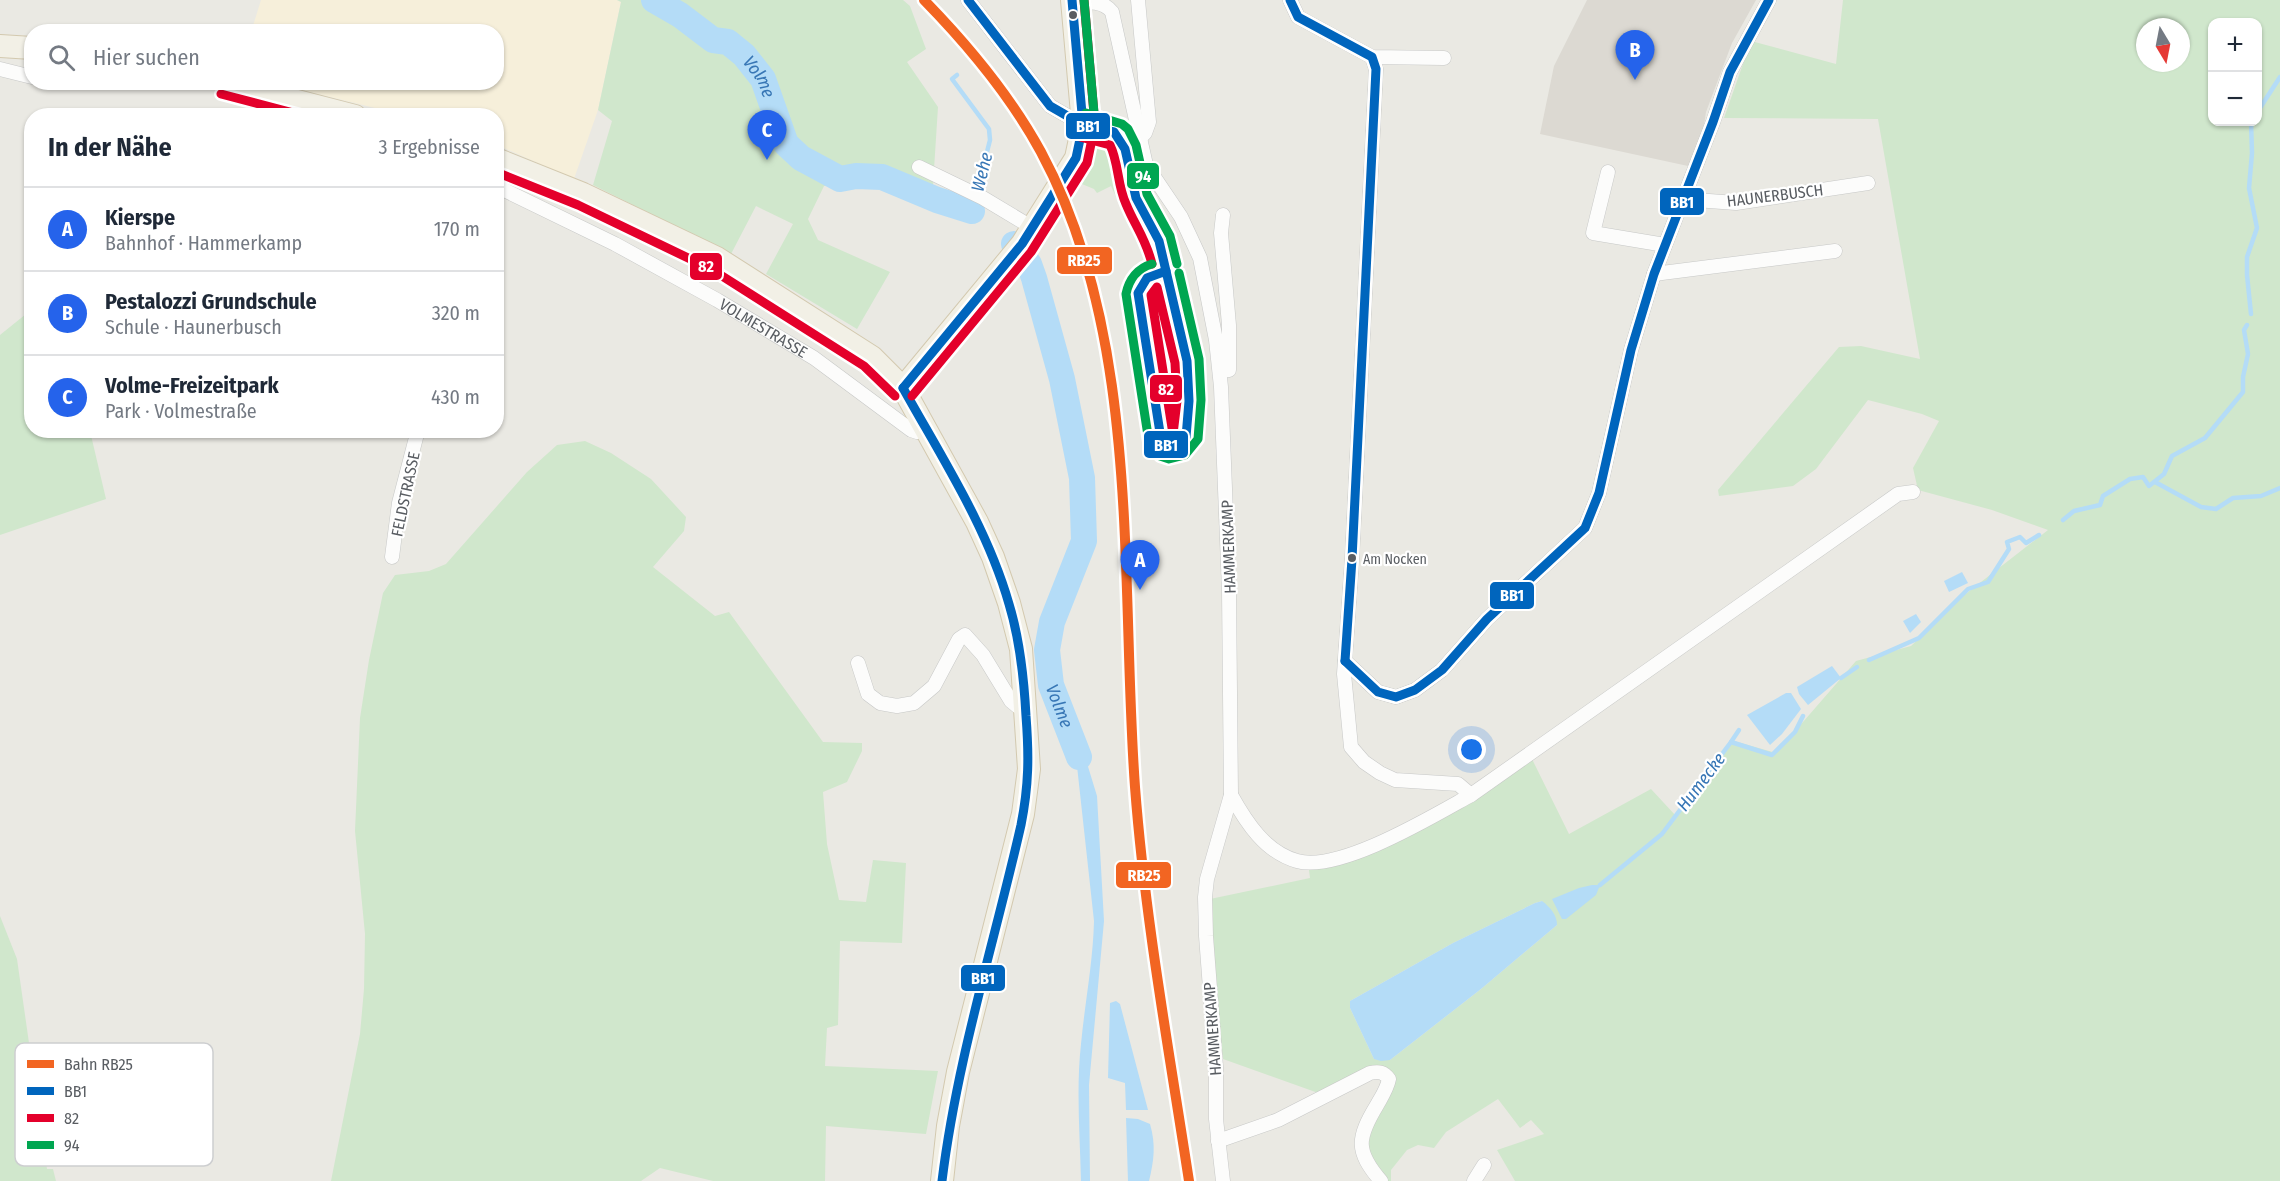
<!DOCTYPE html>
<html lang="de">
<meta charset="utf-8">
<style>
:root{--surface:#fff;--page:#f2f2f3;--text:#1f2937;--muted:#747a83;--line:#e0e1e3;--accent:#2563eb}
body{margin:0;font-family:"Fira Sans Condensed",sans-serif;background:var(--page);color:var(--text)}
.controls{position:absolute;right:18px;top:18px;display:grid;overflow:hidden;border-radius:12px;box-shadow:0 2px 4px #0004}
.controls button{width:54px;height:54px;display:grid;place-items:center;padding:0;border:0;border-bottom:2px solid var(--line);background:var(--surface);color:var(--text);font:30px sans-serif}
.compass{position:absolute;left:2136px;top:18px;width:54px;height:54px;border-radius:50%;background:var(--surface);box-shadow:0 2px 4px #0004;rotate:170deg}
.you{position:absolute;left:1472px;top:750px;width:21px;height:21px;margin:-15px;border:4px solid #fff;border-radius:50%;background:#1a73e8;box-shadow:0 0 0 9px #1a73e833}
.badge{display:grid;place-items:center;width:39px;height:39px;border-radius:50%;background:var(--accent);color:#fff;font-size:20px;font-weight:700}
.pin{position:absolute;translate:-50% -50px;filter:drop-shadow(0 2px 3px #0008)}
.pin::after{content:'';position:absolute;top:32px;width:21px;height:18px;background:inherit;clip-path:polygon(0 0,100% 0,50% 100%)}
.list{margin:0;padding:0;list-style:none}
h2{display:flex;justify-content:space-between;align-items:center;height:78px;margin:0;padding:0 24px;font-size:26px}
h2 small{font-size:20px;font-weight:400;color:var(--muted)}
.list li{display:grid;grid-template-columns:39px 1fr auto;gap:18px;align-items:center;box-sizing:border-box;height:84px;padding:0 24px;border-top:2px solid var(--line)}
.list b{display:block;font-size:22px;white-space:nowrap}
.list p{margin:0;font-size:20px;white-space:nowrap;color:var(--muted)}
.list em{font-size:20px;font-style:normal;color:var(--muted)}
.icon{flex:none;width:33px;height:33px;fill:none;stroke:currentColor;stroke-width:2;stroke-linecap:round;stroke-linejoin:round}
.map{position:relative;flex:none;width:2280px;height:1181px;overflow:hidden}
.search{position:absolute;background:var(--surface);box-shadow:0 2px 4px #0004;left:24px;top:24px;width:480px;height:66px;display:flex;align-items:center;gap:15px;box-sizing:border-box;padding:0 21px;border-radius:24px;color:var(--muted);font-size:22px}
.panel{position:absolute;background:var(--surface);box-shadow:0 2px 4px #0004;left:24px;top:108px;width:480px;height:330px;border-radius:24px}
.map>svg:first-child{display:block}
.commercial{fill:#f6efda}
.education{fill:#dcd9d2}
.green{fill:#d0e7cc;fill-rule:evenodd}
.water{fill:#b4dcf7}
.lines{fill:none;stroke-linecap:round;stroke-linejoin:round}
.stream{stroke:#b4dcf7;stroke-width:4.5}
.river{stroke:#b4dcf7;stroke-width:26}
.street-casing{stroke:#c7c8c7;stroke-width:15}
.primary-casing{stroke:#d3c9af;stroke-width:24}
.street{stroke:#fcfcfb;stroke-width:14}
.primary{stroke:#f2f0e6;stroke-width:22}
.bus-1-casing{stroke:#fff;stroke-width:14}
.bus-2-casing{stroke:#fff;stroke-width:14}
.bus-3-casing{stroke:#fff;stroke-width:14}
.bus-1{stroke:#0065bd;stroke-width:9}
.bus-2{stroke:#e4002b;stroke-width:9}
.bus-3{stroke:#00a651;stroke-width:9}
.rail-1-casing{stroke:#fff;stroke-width:15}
.rail-1{stroke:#f26522;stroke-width:10}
.bus-dot{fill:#595d62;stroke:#fff;stroke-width:2}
.labels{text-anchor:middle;stroke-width:4.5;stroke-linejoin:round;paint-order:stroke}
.bus-label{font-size:14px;fill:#595d62;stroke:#fff;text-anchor:start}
.street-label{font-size:16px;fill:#595d62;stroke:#fff}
.water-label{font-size:18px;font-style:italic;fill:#3776b5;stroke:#fff}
.key{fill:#fff;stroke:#cdced0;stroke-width:1.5}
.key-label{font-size:16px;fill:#595d62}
.line-badge{stroke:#fff;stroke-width:2}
.badge-label{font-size:16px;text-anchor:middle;font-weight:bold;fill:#fff}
</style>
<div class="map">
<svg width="2280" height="1181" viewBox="0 0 2280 1181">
<rect width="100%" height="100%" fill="#eae9e3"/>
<polygon class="commercial" points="261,0 617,0 621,2 598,110 574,179 497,145 496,116 403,115 274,83 496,82 496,32 251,32"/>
<polygon class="education" points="1587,0 1756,0 1732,43 1706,112 1703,132 1688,166 1540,134 1554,66"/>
<g class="green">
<polygon points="617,0 903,0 910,6 926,49 907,62 938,107 933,185 952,194 946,212 888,185 852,182 824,186 808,219 818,240 890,272 857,329 766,274 793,224 756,206 731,254 593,185 612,121 598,110 621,2"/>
<path d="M1843,0H2280V1181H1515L1497,1150L1544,1134L1531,1120L1520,1128L1498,1099L1446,1132L1434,1148L1418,1145L1407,1150L1391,1170V1181H1386L1372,1166L1364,1138L1388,1070L1321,1094L1223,1059L1214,979L1210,899L1310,878L1309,870C1390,854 1466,807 1532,759L1569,834L1651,789L1676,816L1734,741L1776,753L1856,661L1911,646L1963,596L2048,530L1992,510L1918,490L1913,468L1939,421L1922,414L1868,400L1816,469L1793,486L1719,496L1718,490L1839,347L1861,346L1920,359L1878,119L1724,118L1751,41L1836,64ZM2212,22H2258V122H2212ZM2145,27H2181V63H2145ZM1542,901L1557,925L1481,989L1390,1060L1374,1059L1350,1008V1001L1453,943L1535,903Z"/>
<path d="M1099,147C1121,153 1119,182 1126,201C1128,207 1132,212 1135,218L1131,222L1127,220L1111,186L1097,193L1094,189L1077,182L1090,151Z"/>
<polygon points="31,310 32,430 90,431 106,499 0,535 0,335"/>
<polygon points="585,441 611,453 651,479 686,517 684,531 653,567 715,616 729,612 823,742 862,743 862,751 847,782 823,792 827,844 839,900 866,902 873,860 906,863 902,943 840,941 838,1025 827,1028 825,1066 938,1071 926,1134 826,1126 825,1181 713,1181 660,1168 641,1181 331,1181 360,1034 364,989 365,934 355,831 360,718 369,660 383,593 395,575 429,571 446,564 527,472 557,445"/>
<polygon points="0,916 17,959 47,1169 53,1169 56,1181 0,1181"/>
</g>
<g class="water">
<polygon points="1962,572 1968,583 1949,592 1944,581"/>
<polygon points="1916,614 1921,622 1910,633 1903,621"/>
<polygon points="1832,666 1841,678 1808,705 1799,694 1797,687"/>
<polygon points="1786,693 1791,693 1801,709 1782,734 1770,745 1747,715"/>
<path d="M1060,724H1075L1097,796L1104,921L1089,1085L1090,1181H1081C1080,1136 1076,1089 1081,1044C1085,1002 1093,962 1094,921L1077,766Z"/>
<polygon points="1592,885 1600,885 1596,895 1566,919 1562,919 1552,899 1579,888"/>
<path d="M1542,901C1550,907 1557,915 1557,925L1481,989L1390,1060L1381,1061L1374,1059L1350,1008V1001L1453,943L1535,903Z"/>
<polygon points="1116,1001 1120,1004 1148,1110 1126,1110 1125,1083 1108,1078 1110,1003"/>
<path d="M1126,1118L1138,1119L1150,1124C1156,1145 1154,1160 1149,1181H1128Z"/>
</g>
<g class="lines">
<g class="stream">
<polyline points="957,75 952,79 989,129 990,140 972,211"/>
<polyline points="2258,111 2280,77"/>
<polyline points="2251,122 2252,153 2249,188 2257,228 2247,257 2247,275 2251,314"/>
<polyline points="2155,482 2201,507 2216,509 2233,498 2261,496 2280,488"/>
<polyline points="2063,520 2074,511 2100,505 2103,496 2130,479 2143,477 2149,486 2164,474 2172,456 2205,438 2243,392 2243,377 2248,354 2244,330 2247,325"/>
<polyline points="1869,660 1919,638 1968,589 1988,582 2009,549 2007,542 2020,537 2026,543 2039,535"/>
<polyline points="1841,678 1857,667"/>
<polyline points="1731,742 1739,730"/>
<polyline points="1600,885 1662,834 1731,742 1772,755 1795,732 1803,716"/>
</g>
<g class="river">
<path id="s1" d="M654,0L680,15L713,40L728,42L744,55L763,79L786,144L801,158L840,179L856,176L882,177L937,200L972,211"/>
<path id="s2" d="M1014,244L1029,264L1034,278L1062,379L1082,478L1084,541L1052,622L1047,650L1051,685L1079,757"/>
</g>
<g class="street-casing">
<g id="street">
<polyline points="968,0 1050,106 1083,125 1118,135 1125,149 1136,198 1159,241 1167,271"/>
<polyline points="1138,0 1149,122 1145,133 1139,139"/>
<polyline points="1290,0 1298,17 1372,57 1444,58"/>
<path d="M1072,3C1087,2 1103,0 1112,12L1146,165L1181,217L1200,258L1216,340L1221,387L1229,590L1231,795L1207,879L1205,897L1206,936L1216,1067V1119L1223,1181"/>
<polyline points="1372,57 1376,69 1352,559 1344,674 1351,747 1364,762 1380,773 1395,780 1458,784 1471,795"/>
<polyline points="0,69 32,77"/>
<polyline points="919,167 983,198 1033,228"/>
<polyline points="1608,172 1593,233 1665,245"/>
<path id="s3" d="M496,186L615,244L717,300L814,358L911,430L917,432L926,430"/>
<polyline points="1682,199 1736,203 1868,183"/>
<polyline points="1654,274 1835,251"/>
<polyline points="1220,371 1229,370 1229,325 1221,233 1223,215"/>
<polyline points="392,557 399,503 418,430"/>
<polyline points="1345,661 1378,692 1396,697 1415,690 1442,670 1487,619 1585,528 1599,493 1631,350 1654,274 1713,122 1730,72 1769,0"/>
<polyline points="858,663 868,694 880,703 897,706 914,703 934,686 959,639 965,635 983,655 1011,701 1017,706 1026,706"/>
<path d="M1231,795C1246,822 1265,852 1297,861C1339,873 1433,816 1471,795L1898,494L1913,492"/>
<path d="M1218,1141L1278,1120L1370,1073C1379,1071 1384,1072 1389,1079C1387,1089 1382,1096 1377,1105C1357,1138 1355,1151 1381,1181"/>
<polyline points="1474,1181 1484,1165"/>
</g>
</g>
<g class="primary-casing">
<g id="primary">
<polyline points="0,46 32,48"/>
<polyline points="224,82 355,116"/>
<polyline points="496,159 583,194 717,258 872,357 903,388 977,522 993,557 1009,603 1021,649 1029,769 1023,814 958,1072 948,1126 942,1181"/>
<polyline points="903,388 1022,244 1076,158 1083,125 1072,0"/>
</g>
</g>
<use href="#street" class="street"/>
<use href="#primary" class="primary"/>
<g class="bus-1-casing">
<g id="bus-1">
<polyline points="968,0 1050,106 1083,125 1114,132 1125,149 1136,198 1159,241 1166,271"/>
<polyline points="1290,0 1298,17 1372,57 1376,69 1352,559 1345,661"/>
<polygon points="1166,271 1187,361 1189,401 1186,437 1179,445 1168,447 1161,439 1138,293 1147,278"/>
<path d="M903,388C942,458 987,527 1009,604C1020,640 1024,678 1026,716C1029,755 1029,785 1021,825C994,944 957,1059 942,1181"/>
<polyline points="903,388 1022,244 1076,158 1083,125 1072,0"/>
<polyline points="1345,661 1378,692 1396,697 1415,690 1442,670 1487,619 1585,528 1599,493 1631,350 1654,274 1713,122 1730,72 1769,0"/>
</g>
</g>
<g class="bus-2-casing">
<g id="bus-2">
<polyline points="221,94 305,116"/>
<path d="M1080,137L1110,145C1119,163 1117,185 1126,204C1135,226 1146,239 1152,264"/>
<polyline points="496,172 578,205 711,269 864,366 895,396"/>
<polygon points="1157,287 1175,363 1177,401 1173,434 1151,295"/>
<polyline points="912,396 1031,252 1087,163 1095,125 1084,0"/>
</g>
</g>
<g class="bus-3-casing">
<g id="bus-3">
<polyline points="1084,0 1095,124"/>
<polyline points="1086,113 1122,124 1128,129 1136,145 1147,194 1170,236 1177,264"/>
<path d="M1152,264C1138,268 1129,279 1126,294L1149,442L1160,456L1169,459L1185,455L1198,439L1201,400L1199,359L1179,273"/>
</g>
</g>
<use href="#bus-1" class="bus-1"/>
<use href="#bus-2" class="bus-2"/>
<use href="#bus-3" class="bus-3"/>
<g class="rail-1-casing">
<path id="rail-1" d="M924,0C969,46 1010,95 1041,152C1142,339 1120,581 1135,787C1145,919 1169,1050 1189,1181"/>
</g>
<use href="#rail-1" class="rail-1"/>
</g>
<g class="bus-dot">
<circle cx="1073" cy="15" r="5"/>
<circle cx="1352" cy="558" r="5"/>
</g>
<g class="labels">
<g class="bus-label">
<text x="1363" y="564">Am Nocken</text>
</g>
<g class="street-label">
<text transform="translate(1775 195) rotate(-7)" y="6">HAUNERBUSCH</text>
<text dy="6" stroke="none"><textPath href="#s3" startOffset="303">VOLMESTRASSE</textPath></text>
<text transform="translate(405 494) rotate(-78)" y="6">FELDSTRASSE</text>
<text transform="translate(1228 547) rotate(-92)" y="6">HAMMERKAMP</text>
<text transform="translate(1212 1029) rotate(-94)" y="6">HAMMERKAMP</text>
</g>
<g class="water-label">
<text dy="6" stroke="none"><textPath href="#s1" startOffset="134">Volme</textPath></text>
<text transform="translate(982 172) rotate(-76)" y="6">Wehe</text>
<text dy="6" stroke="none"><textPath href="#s2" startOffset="482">Volme</textPath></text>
<text transform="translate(1701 782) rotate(-53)" y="6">Humecke</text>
</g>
</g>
<rect x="15" y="1043" width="198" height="123" rx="9" class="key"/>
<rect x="27" y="1060" width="27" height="8" fill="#f26522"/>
<rect x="27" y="1087" width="27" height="8" fill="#0065bd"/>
<rect x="27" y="1114" width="27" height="8" fill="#e4002b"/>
<rect x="27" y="1141" width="27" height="8" fill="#00a651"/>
<g class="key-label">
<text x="64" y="1070">Bahn RB25</text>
<text x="64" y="1097">BB1</text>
<text x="64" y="1124">82</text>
<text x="64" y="1151">94</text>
</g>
<g class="line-badge">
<rect x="1065" y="112" width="46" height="28" rx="6" fill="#0065bd"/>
<rect x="1126" y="162" width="34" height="28" rx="6" fill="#00a651"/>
<rect x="1659" y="187" width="46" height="29" rx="6" fill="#0065bd"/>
<rect x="1056" y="246" width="57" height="29" rx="6" fill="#f26522"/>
<rect x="689" y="252" width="34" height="29" rx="6" fill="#e4002b"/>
<rect x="1149" y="374" width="34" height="29" rx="6" fill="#e4002b"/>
<rect x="1143" y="430" width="46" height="29" rx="6" fill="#0065bd"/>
<rect x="1489" y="581" width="46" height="29" rx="6" fill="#0065bd"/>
<rect x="1115" y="861" width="57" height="28" rx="6" fill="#f26522"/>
<rect x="960" y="964" width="46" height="28" rx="6" fill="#0065bd"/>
</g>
<g class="badge-label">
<text x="1088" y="132">BB1</text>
<text x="1143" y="182">94</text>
<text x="1682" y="208">BB1</text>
<text x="1084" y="266">RB25</text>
<text x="706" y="272">82</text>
<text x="1166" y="395">82</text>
<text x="1166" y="451">BB1</text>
<text x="1512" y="601">BB1</text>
<text x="1144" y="881">RB25</text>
<text x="983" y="984">BB1</text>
</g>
</svg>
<div class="controls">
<button>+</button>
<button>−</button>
</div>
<svg class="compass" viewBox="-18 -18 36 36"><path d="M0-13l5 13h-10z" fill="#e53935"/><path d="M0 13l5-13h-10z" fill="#747a83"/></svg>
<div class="you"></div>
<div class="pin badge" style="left:1140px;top:590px">A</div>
<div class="pin badge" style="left:1635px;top:80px">B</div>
<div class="pin badge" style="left:767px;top:160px">C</div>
<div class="search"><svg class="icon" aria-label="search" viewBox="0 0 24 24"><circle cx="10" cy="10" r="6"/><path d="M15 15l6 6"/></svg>Hier suchen</div>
<section class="panel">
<h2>In der Nähe<small>3 Ergebnisse</small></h2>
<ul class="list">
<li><span class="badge">A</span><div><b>Kierspe</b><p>Bahnhof · Hammerkamp</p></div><em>170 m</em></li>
<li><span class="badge">B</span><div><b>Pestalozzi Grundschule</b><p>Schule · Haunerbusch</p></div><em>320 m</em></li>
<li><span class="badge">C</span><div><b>Volme-Freizeitpark</b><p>Park · Volmestraße</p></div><em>430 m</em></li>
</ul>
</section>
</div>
